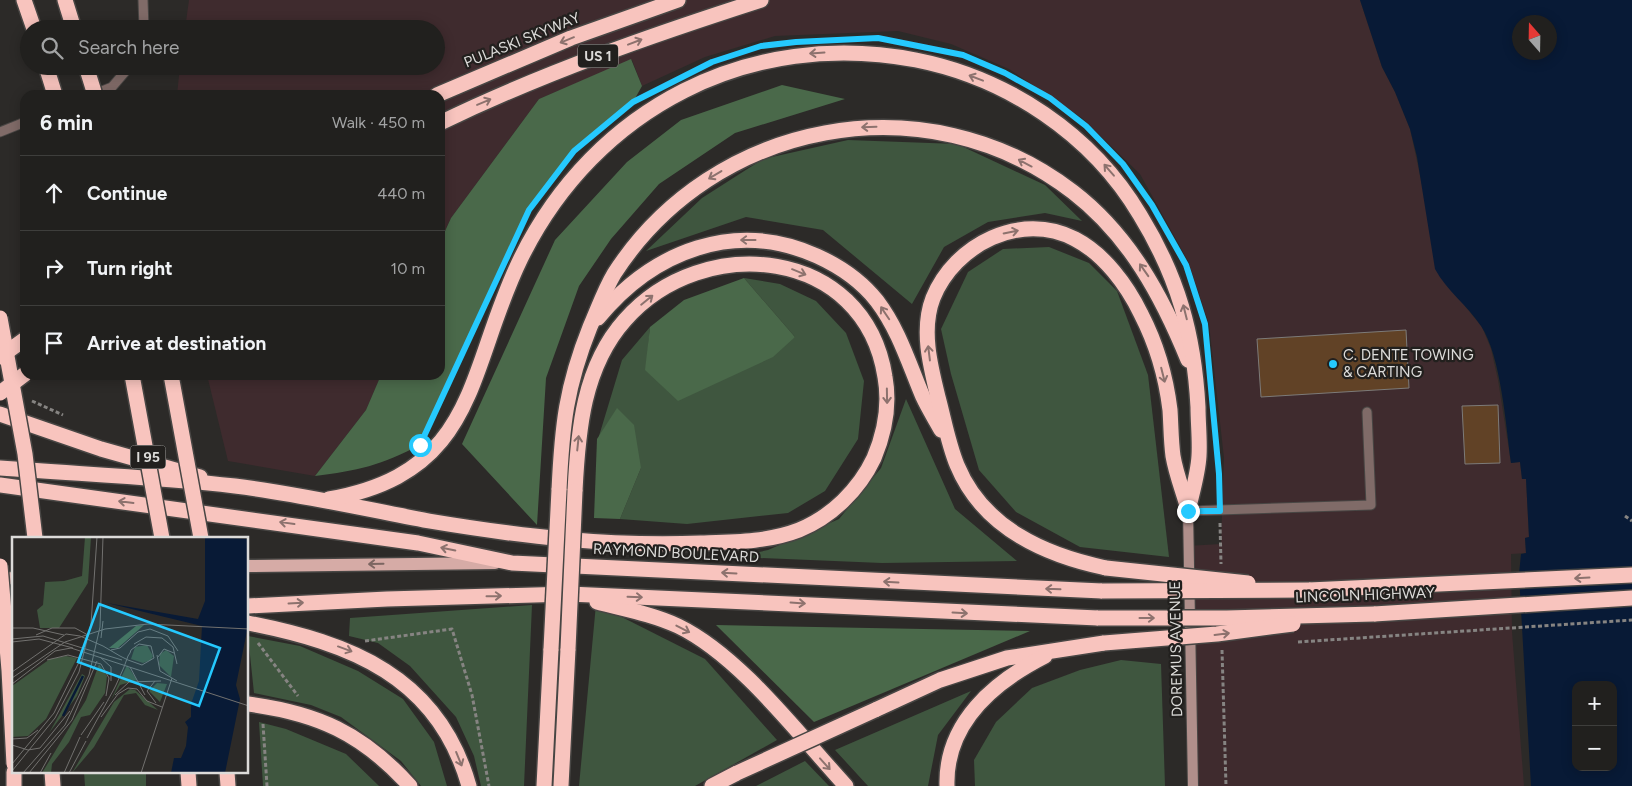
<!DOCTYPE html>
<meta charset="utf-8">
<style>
:root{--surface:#21201e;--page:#2d2d2b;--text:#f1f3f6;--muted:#a2a3a4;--line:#3e3e3c}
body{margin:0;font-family:Figtree,sans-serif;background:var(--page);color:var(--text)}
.controls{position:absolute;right:15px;bottom:15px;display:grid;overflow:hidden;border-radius:10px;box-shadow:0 2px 12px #0003}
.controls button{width:45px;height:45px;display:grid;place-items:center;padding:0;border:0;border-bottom:1px solid var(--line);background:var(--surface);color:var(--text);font:25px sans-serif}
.compass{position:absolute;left:1512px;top:15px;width:45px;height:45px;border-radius:50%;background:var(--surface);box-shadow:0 2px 12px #0003;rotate:340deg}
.stop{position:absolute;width:15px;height:15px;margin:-11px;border:4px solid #25c9fe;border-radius:50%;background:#fff}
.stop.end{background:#25c9fe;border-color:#fff;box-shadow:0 1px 5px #0008}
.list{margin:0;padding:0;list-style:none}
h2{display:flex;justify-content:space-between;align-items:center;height:65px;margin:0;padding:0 20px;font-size:21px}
h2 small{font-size:16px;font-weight:400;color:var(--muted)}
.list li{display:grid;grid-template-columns:32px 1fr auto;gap:15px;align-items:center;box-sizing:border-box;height:75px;padding:0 20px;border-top:1px solid var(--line)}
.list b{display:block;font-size:19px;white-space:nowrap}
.list em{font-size:16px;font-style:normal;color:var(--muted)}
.icon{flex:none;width:28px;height:28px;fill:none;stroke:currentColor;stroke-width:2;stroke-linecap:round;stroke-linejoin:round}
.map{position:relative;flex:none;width:1632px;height:786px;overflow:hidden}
.search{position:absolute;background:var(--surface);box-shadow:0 2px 12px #0003;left:20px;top:20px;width:425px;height:55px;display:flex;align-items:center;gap:12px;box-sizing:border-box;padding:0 18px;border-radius:28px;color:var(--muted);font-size:19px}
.panel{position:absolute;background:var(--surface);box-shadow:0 2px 12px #0003;left:20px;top:90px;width:425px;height:290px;border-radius:15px}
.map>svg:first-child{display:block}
.industrial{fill:#3f2b2e}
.green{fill:#3f563f}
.forest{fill:#4a694a}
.water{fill:#081a36;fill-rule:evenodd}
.building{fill:#614226;stroke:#7d7b79}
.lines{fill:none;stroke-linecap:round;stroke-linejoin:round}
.lane-casing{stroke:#484644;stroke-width:11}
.secondary-casing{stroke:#484644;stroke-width:12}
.primary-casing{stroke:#484644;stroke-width:15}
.highway-casing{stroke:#484644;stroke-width:18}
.path{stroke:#868482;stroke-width:3;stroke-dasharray:4 2.5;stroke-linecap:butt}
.lane{stroke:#806b68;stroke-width:9}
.secondary{stroke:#b08f8b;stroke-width:10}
.primary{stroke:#d6aba6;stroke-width:12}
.highway{stroke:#f8c4be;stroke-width:15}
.highway-bridge-casing{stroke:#484644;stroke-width:18;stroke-linecap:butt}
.path-bridge{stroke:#868482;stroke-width:3;stroke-dasharray:4 2.5;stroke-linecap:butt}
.highway-bridge{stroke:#f8c4be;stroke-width:15}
.oneway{stroke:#8d726e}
.oneway2{stroke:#7c6662}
.route{stroke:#25c9fe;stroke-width:6}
.poi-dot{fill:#25c9fe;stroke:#22201e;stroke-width:2}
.labels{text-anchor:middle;stroke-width:4.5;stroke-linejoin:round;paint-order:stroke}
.shield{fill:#22201e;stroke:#a4a3a1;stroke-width:1}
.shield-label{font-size:14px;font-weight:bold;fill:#dcdbd9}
.street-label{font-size:15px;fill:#dcdbd9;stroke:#22201e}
.poi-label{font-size:15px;fill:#dcdbd9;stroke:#22201e;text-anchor:start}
.inset-river{fill:none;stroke:#081a36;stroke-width:2.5}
.inset-road{fill:none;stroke:#72716f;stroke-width:1}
.view{fill:#25c9fe;fill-opacity:0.15;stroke:#25c9fe;stroke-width:2.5}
.inset-edge{fill:none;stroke:#dcdbd9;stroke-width:2.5}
</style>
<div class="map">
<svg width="1632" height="786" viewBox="0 0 1632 786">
<rect width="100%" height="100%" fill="#2c2a28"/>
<g class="industrial">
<polygon points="189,0 1360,0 1382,67 1395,92 1410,129 1423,189 1465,306 1482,327 1491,349 1498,380 1511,463 1520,462 1522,479 1526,479 1529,537 1525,538 1526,553 1511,554 1512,632 1524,786 1195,786 1186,546 1221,544 1224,458 1209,324 1188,261 1140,174 1082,118 1009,69 951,44 898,31 775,36 705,57 642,86 632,60 539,99 451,218 440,242 440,95 177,95 180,66 436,66 436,29 185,29"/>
<polygon points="207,375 381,375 366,410 315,476 228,461"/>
</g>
<g class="green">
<polygon points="848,140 957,144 1045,185 1082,221 1045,213 988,222 944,247 912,304 823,230 746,217 646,251 702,198 763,159"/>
<polygon points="1049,247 1089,263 1117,291 1148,375 1169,557 1080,547 1016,512 979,470 951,374 941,329 968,272 1003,249"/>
<polygon points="744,278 780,284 816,301 846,333 864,381 858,439 825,491 788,513 687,524 620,519 641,468 599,436 622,360 650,327 646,370 795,337"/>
<polygon points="906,399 955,509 1017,561 882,563 736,557 768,550 839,519 881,468"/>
<polygon points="596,604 705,659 777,740 695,786 579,786"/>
<polygon points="532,605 524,786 481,786 474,756 456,717 410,666 378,643 349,636 350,618"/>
<polygon points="248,636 300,646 358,671 403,699 434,742 447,786 421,786 401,761 341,717 311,705 254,693"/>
<polygon points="1121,660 1161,664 1165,786 975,786 974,760 996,722 1032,688 1080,670"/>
<polygon points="971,691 938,735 928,786 868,786 835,750"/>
<polygon points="259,722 286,729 346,754 379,786 263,786"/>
<polygon points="805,761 829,786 756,786"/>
<polygon points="84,772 146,772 146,786 85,786"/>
</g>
<g class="forest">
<path d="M631,59L642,86L633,102L574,151L529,210L420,445C382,465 357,471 315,476L366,410L381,375H440V242L451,218L539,99Z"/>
<polygon points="782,85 845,99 735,133 659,184 611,239 579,286 546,378 537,525 462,444 555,240 627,162 681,120"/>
<polygon points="744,278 795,337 773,357 678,401 645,370 650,327 684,300"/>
<polygon points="617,408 634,425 641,468 620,519 594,518 597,439"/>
<polygon points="716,625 1030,631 814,722"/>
</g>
<path class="water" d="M1360,0H1632V786H1531L1519,574L1521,554L1526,553L1525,538L1529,537L1526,479H1522L1520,462L1511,463C1506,426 1501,356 1481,326C1467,305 1447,291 1435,269L1417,157L1410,129L1395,92L1382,67ZM1520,22H1550V52H1520ZM1576,685H1613V767H1576Z"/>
<g class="building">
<polygon points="1406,330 1409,388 1261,397 1257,339"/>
<polygon points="1498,405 1500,463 1465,464 1462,406"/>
</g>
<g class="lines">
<g class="lane-casing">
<g id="lane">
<polyline points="143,0 144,29"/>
<polyline points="92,95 112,87 130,66"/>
<polyline points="0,132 25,122"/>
<polyline points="1188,511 1371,505 1367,412"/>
</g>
</g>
<g class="secondary-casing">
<polyline id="secondary" points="1188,511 1193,786"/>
</g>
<g class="primary-casing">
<g id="primary">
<polyline points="248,566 495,563"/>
<polyline points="0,579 14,578"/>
</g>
</g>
<g class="highway-casing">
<g id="highway">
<polyline points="24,0 34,29"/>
<polyline points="65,0 74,29"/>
<polyline points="46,66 55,95"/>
<polyline points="437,95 571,38 678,0"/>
<path d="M440,123C543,73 652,35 761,0"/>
<path d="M598,318C653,251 735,219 817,256C839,266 862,282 877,301C899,330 909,364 923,397C928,408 935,419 941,430"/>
<polyline points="0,414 101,449 200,477"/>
<path d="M0,468C78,474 157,477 235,486C300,494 365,509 429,521C519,536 610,547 701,543C734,542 768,542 799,530C831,517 859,490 874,458C885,432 890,405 885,377C865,247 703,231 625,320C583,367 578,431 575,491"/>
<polyline points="0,485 418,543 512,563 1102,591"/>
<path d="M559,490C562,426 566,387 590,327C598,309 604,291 614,274C713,120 926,79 1073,192C1129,235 1162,296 1188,360"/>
<path d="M329,499C480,472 466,370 521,258C595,108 750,28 916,60C1007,78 1092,134 1140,215C1178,277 1194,334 1198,407C1198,423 1200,440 1199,456C1198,474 1192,493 1188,511"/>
<path d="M1106,568C1044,555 983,528 957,465C948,443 944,419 938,397C930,365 921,329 933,298C955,244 1021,211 1075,239C1104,254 1127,285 1141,314C1156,343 1166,377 1170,410C1171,425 1171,441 1173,456C1176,474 1183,491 1188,509"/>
<polyline points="1309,590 1632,575"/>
<path d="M597,602C624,609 652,614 678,626C740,656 799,735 846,786"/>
<polyline points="248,606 387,599 569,594 1098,618"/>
<polyline points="1374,614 1632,598"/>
<path d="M248,623C350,643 438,676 469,786"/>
<path d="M248,704C317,713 362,733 410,786"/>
<polyline points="875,710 940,680 1007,658 1104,643"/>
<polyline points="14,772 14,786"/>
<polyline points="52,772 53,786"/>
<polyline points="188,772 189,786"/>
<polyline points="227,772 228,786"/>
<polyline points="544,786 551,649"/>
<polyline points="561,786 568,649"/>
<polyline points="712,786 737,773"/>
<path d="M947,786C945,723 994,682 1045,656"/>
</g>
</g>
<g class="path">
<polyline points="32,401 63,415"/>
<polyline points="429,424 469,339"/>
<polyline points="1218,458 1220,497"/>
<polyline points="1625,516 1632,521"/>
<polyline points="1220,523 1221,564"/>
<polyline points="365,641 452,629 472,695 489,786"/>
<polyline points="258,643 298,696"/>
<polyline points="1222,650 1226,786"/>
<polyline points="263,724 267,786"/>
</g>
<use href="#lane" class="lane"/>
<use href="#secondary" class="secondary"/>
<use href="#primary" class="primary"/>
<use href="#highway" class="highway"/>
<g class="highway-bridge-casing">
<g id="highway-bridge">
<polyline points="86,66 95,95"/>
<polyline points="0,318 25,454 35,538"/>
<polyline points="0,357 25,339"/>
<polyline points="132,375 162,538"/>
<polyline points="171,375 201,538"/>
<polyline points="0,393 25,374"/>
<polyline points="0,566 9,670 14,764"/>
<polyline points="1106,568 1248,583"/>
<polyline points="1102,591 1309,590"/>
<polyline points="1098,618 1227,618 1374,614"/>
<polyline points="1104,643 1217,634 1293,624"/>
<polyline points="551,649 559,490"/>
<polyline points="568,649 575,491"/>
<polyline points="737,773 875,710"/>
</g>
</g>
<polyline class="path-bridge" points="1298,642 1632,620"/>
<use href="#highway-bridge" class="highway-bridge"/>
</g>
<defs><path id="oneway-shaft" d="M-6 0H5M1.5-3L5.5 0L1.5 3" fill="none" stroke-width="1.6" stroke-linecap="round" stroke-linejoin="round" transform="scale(1.25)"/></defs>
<g class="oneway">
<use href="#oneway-shaft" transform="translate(567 40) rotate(158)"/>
<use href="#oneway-shaft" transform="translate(635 42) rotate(-21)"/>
<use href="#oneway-shaft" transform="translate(817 53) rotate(176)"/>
<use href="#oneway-shaft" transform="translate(976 78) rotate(-159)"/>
<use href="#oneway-shaft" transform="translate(484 102) rotate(-23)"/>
<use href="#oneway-shaft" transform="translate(869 127) rotate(178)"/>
<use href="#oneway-shaft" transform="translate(1025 163) rotate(-152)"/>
<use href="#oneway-shaft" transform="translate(1109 170) rotate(-131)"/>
<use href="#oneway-shaft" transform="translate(715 175) rotate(149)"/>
<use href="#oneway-shaft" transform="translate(1011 232) rotate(-11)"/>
<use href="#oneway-shaft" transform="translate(748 240) rotate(-180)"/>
<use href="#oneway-shaft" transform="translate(1144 270) rotate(-125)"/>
<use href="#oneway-shaft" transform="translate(799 272) rotate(22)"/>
<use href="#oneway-shaft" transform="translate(647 300) rotate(-39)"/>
<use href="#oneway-shaft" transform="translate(1185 312) rotate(-104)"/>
<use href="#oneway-shaft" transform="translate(885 313) rotate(-124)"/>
<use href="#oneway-shaft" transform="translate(929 353) rotate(-97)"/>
<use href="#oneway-shaft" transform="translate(1163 375) rotate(76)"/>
<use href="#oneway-shaft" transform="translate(887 396) rotate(89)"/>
<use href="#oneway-shaft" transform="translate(578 443) rotate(-84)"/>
<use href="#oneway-shaft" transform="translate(126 502) rotate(-173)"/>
<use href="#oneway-shaft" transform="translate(287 523) rotate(-172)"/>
<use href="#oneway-shaft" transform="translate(448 549) rotate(-168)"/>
<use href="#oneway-shaft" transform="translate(729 573) rotate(-177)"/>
<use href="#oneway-shaft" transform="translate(1582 578) rotate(177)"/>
<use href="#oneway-shaft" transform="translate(891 582) rotate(-177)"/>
<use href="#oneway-shaft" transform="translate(1053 589) rotate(-178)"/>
<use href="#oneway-shaft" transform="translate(494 596) rotate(-1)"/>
<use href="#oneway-shaft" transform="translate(635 597) rotate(2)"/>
<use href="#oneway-shaft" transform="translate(296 603) rotate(-3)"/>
<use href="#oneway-shaft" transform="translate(798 603) rotate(4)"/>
<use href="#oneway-shaft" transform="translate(960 613) rotate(3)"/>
<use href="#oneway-shaft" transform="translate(1147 618)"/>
<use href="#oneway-shaft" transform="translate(683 629) rotate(27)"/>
<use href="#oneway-shaft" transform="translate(1222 634) rotate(-7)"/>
<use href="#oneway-shaft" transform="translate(345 649) rotate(20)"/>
<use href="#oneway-shaft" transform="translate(459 759) rotate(68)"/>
<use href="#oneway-shaft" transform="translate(825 764) rotate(48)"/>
</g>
<use class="oneway2" href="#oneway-shaft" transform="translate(376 564) rotate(179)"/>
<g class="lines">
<polyline class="route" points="420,445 529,210 574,151 633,102 712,62 761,46 796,42 878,38 963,55 1005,73 1050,98 1086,126 1123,164 1152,205 1186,265 1205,324 1219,474 1220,511 1188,511"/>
</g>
<circle class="poi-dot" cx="1333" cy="364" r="5"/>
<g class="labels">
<g class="shield">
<rect x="578" y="44.5" width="40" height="23" rx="4"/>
<rect x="130.5" y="445.5" width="35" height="23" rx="4"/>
</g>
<g class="shield-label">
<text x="598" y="61">US 1</text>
<text x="148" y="462">I 95</text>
</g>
<g class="street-label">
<text transform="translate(522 40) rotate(-22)" y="5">PULASKI SKYWAY</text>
<text transform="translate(676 553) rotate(3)" y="5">RAYMOND BOULEVARD</text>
<text transform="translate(1365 595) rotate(-2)" y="5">LINCOLN HIGHWAY</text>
<text transform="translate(1176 649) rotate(-91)" y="5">DOREMUS AVENUE</text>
</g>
<g class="poi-label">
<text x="1343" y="360">C. DENTE TOWING<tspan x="1343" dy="17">&amp; CARTING</tspan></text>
</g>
</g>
<g transform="translate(12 537)">
<rect width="236" height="236" fill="#2c2a28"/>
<path d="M73,0H79L76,46L47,91H28L25,73L31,68L33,45L52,44L70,39ZM135,108L141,119L139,123L131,126L119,122L123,110ZM154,113L162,119L159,140L147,128L148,117ZM54,119L65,121L34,182L16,199L0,200V149L38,122ZM87,127L95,139L93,156L78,178L69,180L57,205L40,227L39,236H30L74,163ZM115,128L125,143L108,148L99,163ZM70,137L73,139L65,159L37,196ZM145,146L155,147L148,165L137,154ZM118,152L123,153L146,173L133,168L124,156L112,158L82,210L60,236L102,165Z" fill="#3f563f"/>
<path d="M132,88L106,111H97L124,89Z" fill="#4a694a"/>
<path d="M193,0L237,2L235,94L224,148L228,162L213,236H159L162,221H169L174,209L176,190L173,185L179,180V167L187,144L190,89L95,66L186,82L193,64Z" fill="#081a36"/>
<path class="inset-river" d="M51,179L71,139"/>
<path class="inset-road" d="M0,91H21L52,98M24,98L40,91H63L76,98M89,101L91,84M0,102L31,99L110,123M0,105L27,102L61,111M122,107L134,100L150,101L161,110L165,127M99,113L108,111L126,95L138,92L156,99L166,114M145,118L148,134L165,144M88,120L99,130V144M146,120L152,112L162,116M35,123L56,118L89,127L97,141L94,159M118,130L133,158M0,135L54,97L68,99L91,109L108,119L116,123L130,128L142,121L139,109L127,107L119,113L118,116L116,119L112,130L104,148L102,152L75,201M0,141L53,105L93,92L136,87L237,92M143,144L135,154L144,166M0,147L43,114L59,111L237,169M103,158L117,145L149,144M89,180L106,157L116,151L125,152L135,164L150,170M69,198L92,165M0,202L15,201L26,193M0,208L16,213L28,211L58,174M0,227L42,176L68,123M0,234L43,181L67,135L79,87L85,0M11,236L53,188L77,138L88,90L91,0M17,236L60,183L85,124M28,236L39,216M52,236L68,200M57,236L74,204M129,236L160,141"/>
<path class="view" d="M87,67L208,111L187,169L66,125Z"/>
<rect width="236" height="236" class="inset-edge"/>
</g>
</svg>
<div class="controls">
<button>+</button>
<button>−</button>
</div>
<svg class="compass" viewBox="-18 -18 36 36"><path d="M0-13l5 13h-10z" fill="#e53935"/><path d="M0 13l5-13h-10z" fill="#a2a3a4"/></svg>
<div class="stop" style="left:420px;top:445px"></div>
<div class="stop end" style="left:1188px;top:511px"></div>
<div class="search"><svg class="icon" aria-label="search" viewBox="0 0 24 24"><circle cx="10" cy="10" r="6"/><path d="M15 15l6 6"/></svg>Search here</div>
<section class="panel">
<h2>6 min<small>Walk · 450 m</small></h2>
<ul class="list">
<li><svg class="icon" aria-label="ahead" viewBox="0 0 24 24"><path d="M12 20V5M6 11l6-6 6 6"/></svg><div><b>Continue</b></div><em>440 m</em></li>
<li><svg class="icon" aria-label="right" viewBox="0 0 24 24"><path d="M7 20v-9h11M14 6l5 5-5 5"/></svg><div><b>Turn right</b></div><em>10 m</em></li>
<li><svg class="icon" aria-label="arrive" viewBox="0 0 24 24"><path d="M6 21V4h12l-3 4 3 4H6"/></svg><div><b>Arrive at destination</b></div></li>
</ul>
</section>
</div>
